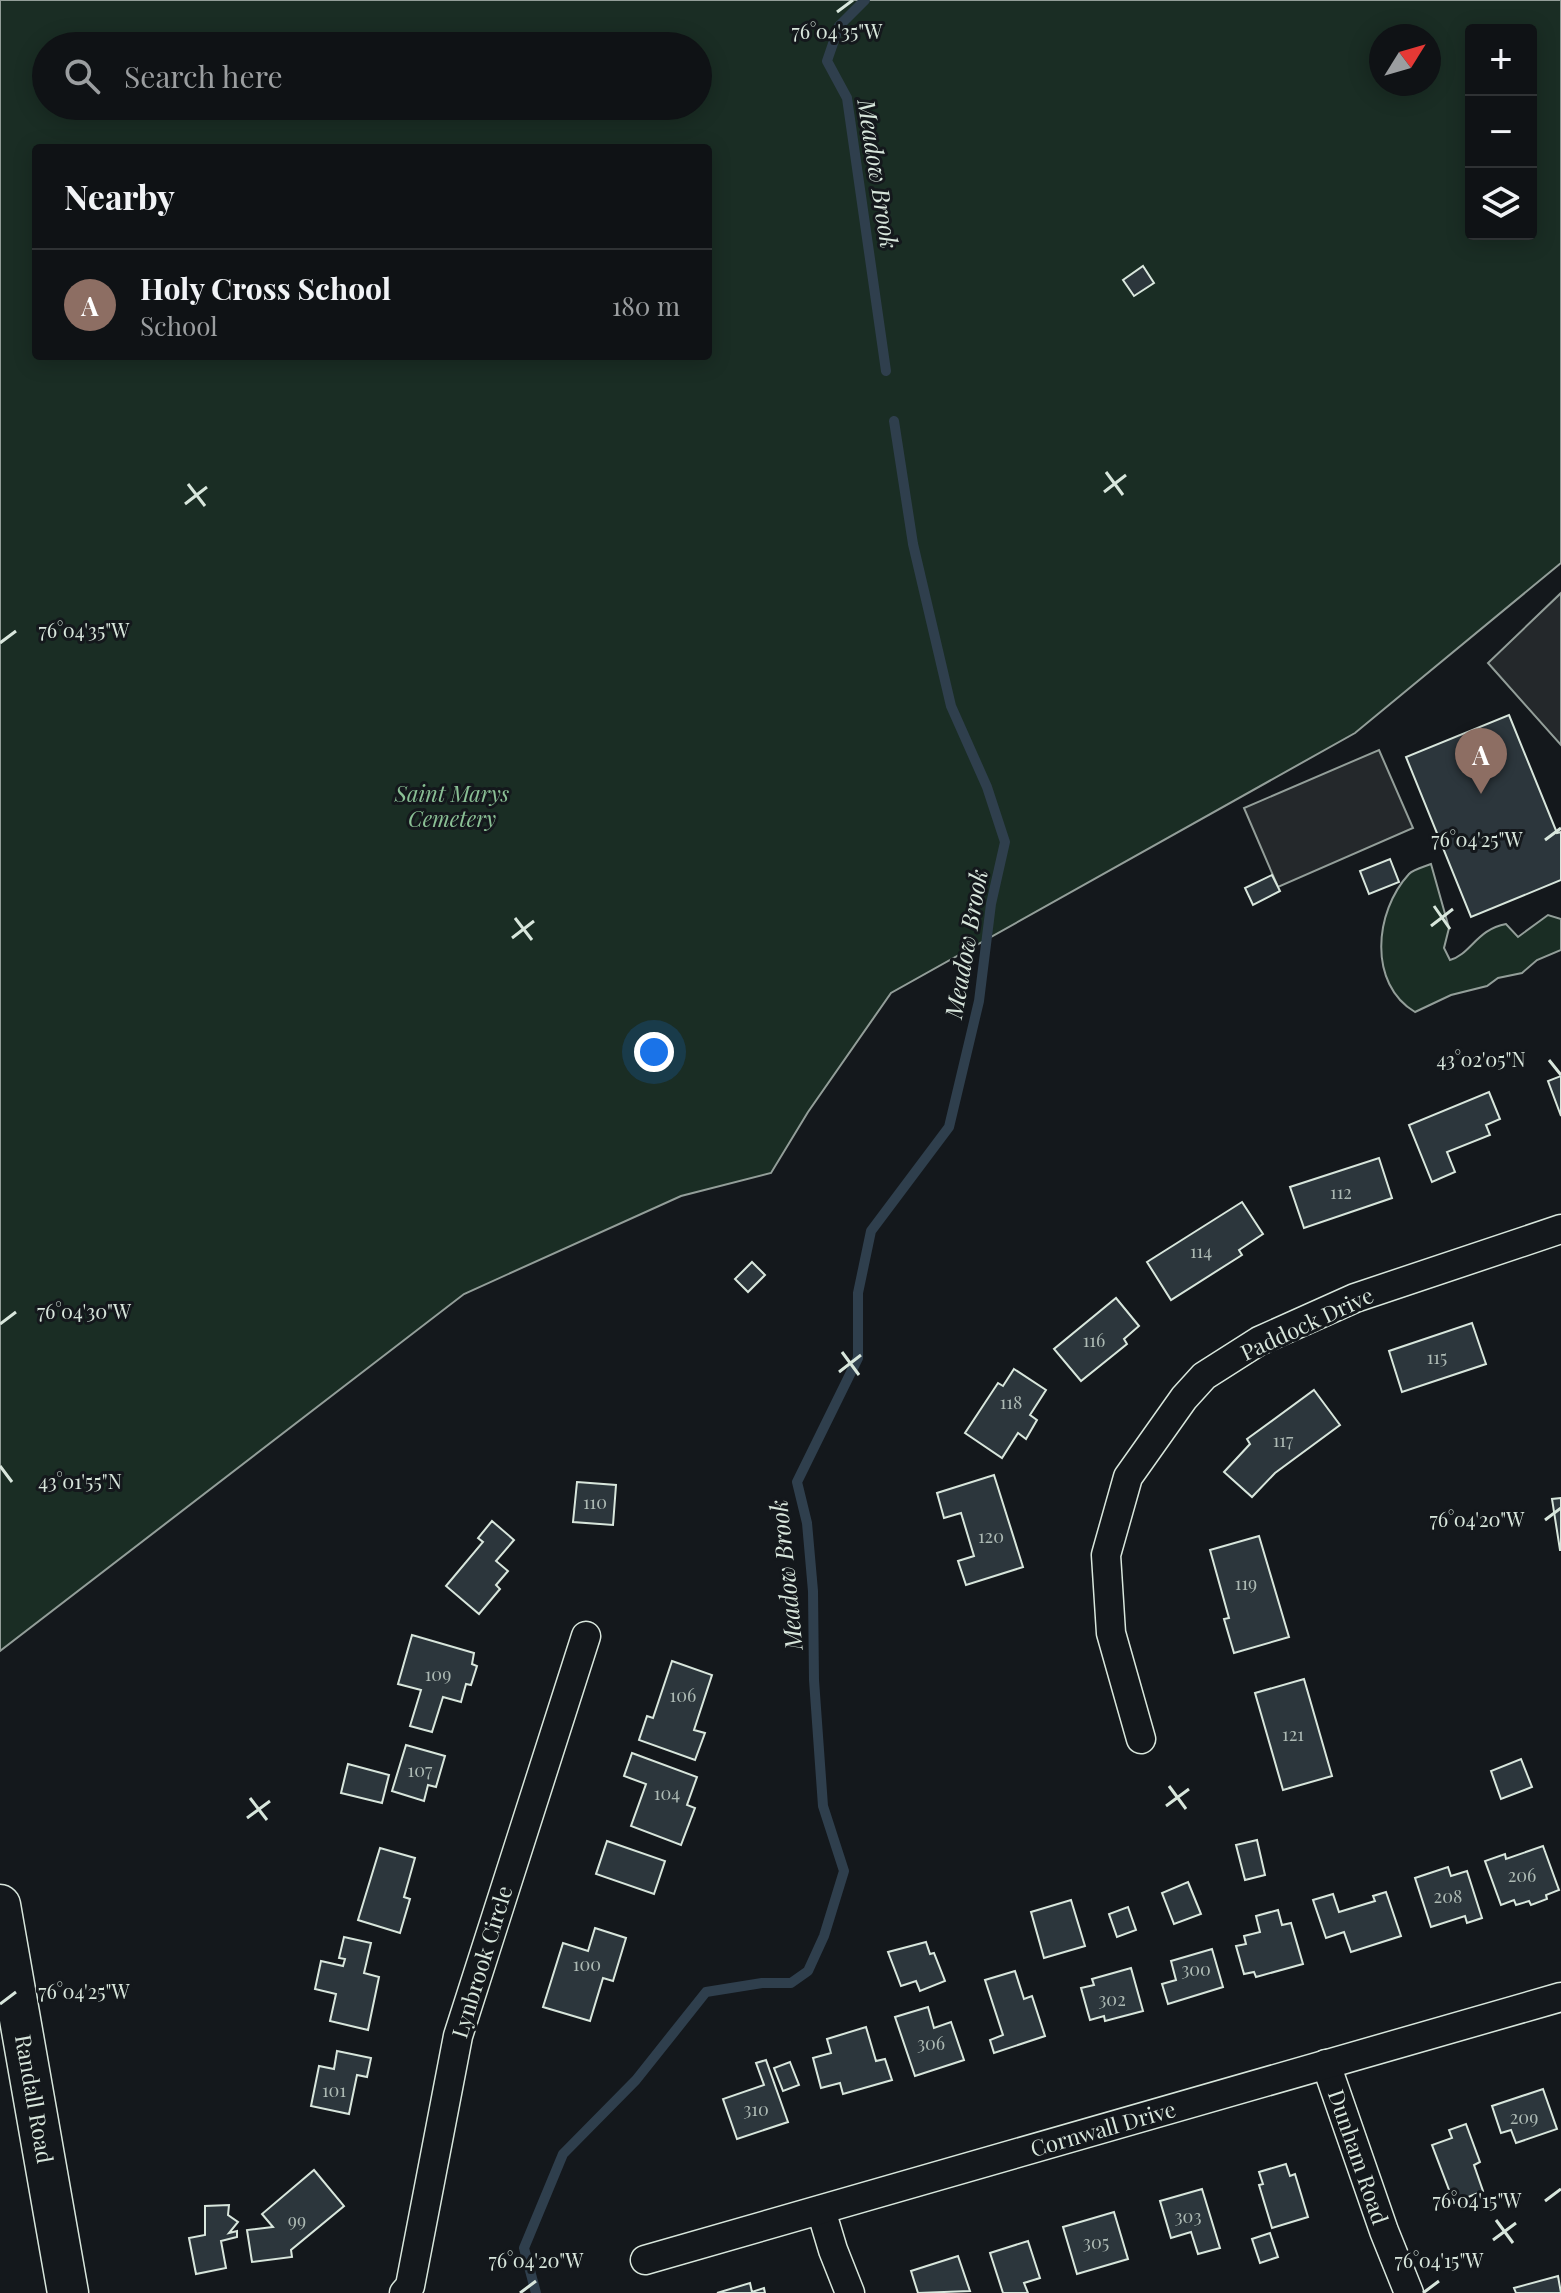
<!DOCTYPE html>
<meta charset="utf-8">
<style>
:root{--surface:#0f1215;--page:#181b1e;--text:#f1f3f6;--muted:#9b9ea0;--line:#2f3234;--accent:#db2777}
body{margin:0;font-family:"Playfair Display",serif;background:var(--page);color:var(--text)}
.controls{position:absolute;right:24px;top:24px;display:grid;overflow:hidden;border-radius:8px;box-shadow:0 4px 20px #0003}
.controls button{width:72px;height:72px;display:grid;place-items:center;padding:0;border:0;border-bottom:2px solid var(--line);background:var(--surface);color:var(--text);font:40px sans-serif}
.compass{position:absolute;left:1369px;top:24px;width:72px;height:72px;border-radius:50%;background:var(--surface);box-shadow:0 4px 20px #0003;rotate:53deg}
.you{position:absolute;left:654px;top:1052px;width:28px;height:28px;margin:-20px;border:6px solid #fff;border-radius:50%;background:#1a73e8;box-shadow:0 0 0 12px #1a73e833}
.badge{display:grid;place-items:center;width:52px;height:52px;border-radius:50%;background:var(--accent);color:#fff;font-size:26px;font-weight:700}
.pin{position:absolute;translate:-50% -66px;filter:drop-shadow(0 2px 4px #0008)}
.pin::after{content:'';position:absolute;top:42px;width:28px;height:24px;background:inherit;clip-path:polygon(0 0,100% 0,50% 100%)}
.list{margin:0;padding:0;list-style:none}
h2{display:flex;justify-content:space-between;align-items:center;height:104px;margin:0;padding:0 32px;font-size:34px}
h2 small{font-size:26px;font-weight:400;color:var(--muted)}
.list li{display:grid;grid-template-columns:52px 1fr auto;gap:24px;align-items:center;box-sizing:border-box;height:112px;padding:0 32px;border-top:2px solid var(--line)}
.list b{display:block;font-size:30px;white-space:nowrap}
.list p{margin:0;font-size:26px;white-space:nowrap;color:var(--muted)}
.list em{font-size:26px;font-style:normal;color:var(--muted)}
.icon{flex:none;width:44px;height:44px;fill:none;stroke:currentColor;stroke-width:2;stroke-linecap:round;stroke-linejoin:round}
.map{position:relative;flex:none;width:1561px;height:2293px;overflow:hidden}
.search{position:absolute;background:var(--surface);box-shadow:0 4px 20px #0003;left:32px;top:32px;width:680px;height:88px;display:flex;align-items:center;gap:20px;box-sizing:border-box;padding:0 28px;border-radius:44px;color:var(--muted);font-size:30px}
.panel{position:absolute;background:var(--surface);box-shadow:0 4px 20px #0003;left:32px;top:144px;width:680px;height:216px;border-radius:8px}
.map>svg:first-child{display:block}
.green{fill:#1a2d24;stroke:#939e99;stroke-width:2;fill-rule:evenodd}
.parking{fill:#24282b;stroke:#939e99;stroke-width:2}
.lines{fill:none;stroke-linecap:round;stroke-linejoin:round}
.stream{stroke:#2f3f4d;stroke-width:10}
.building{fill:#2c363c;stroke:#d8e6dc;stroke-width:2}
.street-casing{stroke:#d8e6dc;stroke-width:31}
.secondary-casing{stroke:#d8e6dc;stroke-width:43}
.street{stroke:#14181c;stroke-width:28}
.secondary{stroke:#14181c;stroke-width:40}
.ticks{fill:none;stroke:#d8e6dc;stroke-width:3}
.labels{text-anchor:middle;stroke-width:6;stroke-linejoin:round;paint-order:stroke}
.number-label{font-size:18px;fill:#adbab4}
.park-label{font-size:22px;font-style:italic;fill:#8ac095;stroke:#14181c}
.street-label{font-size:22px;fill:#d8e6dc;stroke:#14181c}
.water-label{font-size:24px;font-style:italic;fill:#d8e6dc;stroke:#14181c}
.ticks-label{font-size:20px;text-anchor:middle;fill:#d8e6dc;stroke:#14181c;stroke-width:6;stroke-linejoin:round;paint-order:stroke}
</style>
<div class="map">
<svg width="1561" height="2293" viewBox="0 0 1561 2293">
<rect width="100%" height="100%" fill="#14181c"/>
<g class="green">
<path d="M0,0H1561V563L1355,733L891,993L808,1112L771,1173L681,1196L464,1294L0,1651ZM1471,30H1531V234H1471ZM1381,36H1429V84H1381ZM46,46H698V106H46ZM36,148H708V356H36Z"/>
<path d="M1431,864L1449,928L1444,948L1450,960C1470,955 1477,929 1506,924L1518,937L1548,915L1561,919V950L1537,960L1522,973L1498,978L1487,986L1451,995L1415,1012C1368,984 1374,912 1409,874C1414,869 1424,867 1431,864Z"/>
</g>
<g class="parking">
<polygon points="1561,593 1561,745 1488,663"/>
<polygon points="1379,750 1413,828 1278,887 1244,808"/>
</g>
<g class="lines">
<g class="stream">
<polyline points="865,0 839,26 827,61 847,98 886,371"/>
<polyline points="536,2293 524,2248 563,2154 636,2080 706,1992 762,1983 791,1983 808,1971 824,1936 844,1871 823,1806 814,1680 813,1591 807,1523 797,1482 858,1358 858,1293 871,1231 949,1127 979,1001 991,904 1005,842 987,787 951,706 913,544 894,421"/>
</g>
</g>
<g class="building">
<polygon points="1143,266 1154,283 1134,296 1123,280"/>
<polygon points="1509,715 1557,833 1561,832 1561,880 1471,917 1406,757"/>
<polygon points="1390,859 1399,882 1369,894 1360,871"/>
<polygon points="1272,875 1280,891 1253,905 1245,888"/>
<polygon points="1561,1076 1561,1116 1548,1081"/>
<polygon points="1489,1092 1500,1119 1486,1125 1490,1135 1447,1152 1455,1172 1432,1182 1409,1125"/>
<polygon points="1379,1158 1392,1198 1304,1228 1290,1187"/>
<polygon points="1242,1202 1263,1234 1239,1250 1242,1255 1171,1300 1147,1262"/>
<polygon points="752,1262 765,1275 748,1292 735,1279"/>
<polygon points="1116,1298 1139,1326 1124,1339 1127,1344 1081,1381 1054,1349"/>
<polygon points="1472,1323 1486,1364 1402,1392 1389,1351"/>
<polygon points="1014,1369 1046,1390 1030,1415 1037,1420 1026,1439 1018,1433 1002,1458 965,1433 998,1383 1003,1386"/>
<polygon points="1314,1390 1340,1425 1275,1473 1252,1497 1224,1472 1250,1444 1247,1439"/>
<polygon points="994,1475 1023,1567 966,1585 958,1561 974,1556 961,1513 944,1518 937,1493"/>
<polygon points="577,1482 616,1485 613,1525 573,1522"/>
<polygon points="1561,1498 1561,1550 1560,1550 1552,1499"/>
<polygon points="492,1521 514,1540 496,1561 508,1571 496,1585 500,1589 479,1614 446,1586 483,1542 478,1538"/>
<polygon points="1259,1536 1289,1637 1234,1653 1224,1619 1229,1618 1210,1550"/>
<polygon points="412,1635 474,1653 472,1664 477,1666 471,1685 466,1684 461,1702 443,1697 432,1732 410,1726 421,1690 398,1684"/>
<polygon points="672,1661 712,1675 694,1730 705,1733 695,1760 639,1740 647,1716 653,1718"/>
<polygon points="1304,1679 1332,1776 1283,1790 1255,1693"/>
<polygon points="406,1745 445,1756 436,1787 428,1785 424,1801 392,1791"/>
<polygon points="632,1753 697,1777 687,1805 695,1808 681,1845 631,1826 646,1784 624,1776"/>
<polygon points="1521,1759 1532,1787 1501,1799 1491,1771"/>
<polygon points="348,1764 389,1775 382,1803 341,1793"/>
<polygon points="1257,1840 1265,1875 1245,1880 1236,1845"/>
<polygon points="607,1841 665,1861 654,1894 596,1874"/>
<polygon points="1543,1846 1559,1890 1546,1895 1547,1899 1531,1905 1529,1901 1516,1905 1514,1900 1501,1905 1485,1861 1505,1854 1506,1859"/>
<polygon points="380,1848 415,1858 404,1897 410,1899 400,1933 358,1920"/>
<polygon points="1448,1867 1451,1876 1467,1871 1482,1918 1467,1923 1465,1916 1431,1927 1415,1878"/>
<polygon points="1188,1882 1201,1914 1174,1924 1162,1893"/>
<polygon points="1386,1892 1401,1936 1351,1952 1344,1932 1326,1938 1313,1900 1333,1894 1339,1912 1375,1901 1373,1896"/>
<polygon points="1071,1900 1085,1946 1044,1958 1031,1912"/>
<polygon points="1128,1907 1136,1930 1117,1937 1109,1914"/>
<polygon points="1278,1910 1282,1925 1291,1923 1303,1964 1256,1977 1254,1972 1244,1974 1236,1946 1246,1944 1244,1936 1260,1932 1256,1916"/>
<polygon points="595,1928 626,1938 613,1981 603,1978 590,2021 543,2007 563,1943 588,1951"/>
<polygon points="344,1937 371,1943 364,1973 379,1977 368,2030 330,2021 336,1994 315,1989 321,1961 343,1966 345,1959 339,1958"/>
<polygon points="926,1942 930,1954 934,1953 945,1981 920,1991 916,1981 901,1986 888,1952"/>
<polygon points="1212,1949 1223,1987 1168,2004 1162,1984 1176,1980 1171,1961"/>
<polygon points="1131,1968 1143,2011 1105,2021 1104,2016 1090,2020 1081,1988 1094,1985 1092,1979"/>
<polygon points="1015,1971 1024,1999 1032,1996 1045,2036 994,2053 990,2040 1003,2035 985,1980"/>
<polygon points="928,2007 934,2028 951,2022 964,2060 915,2076 895,2017"/>
<polygon points="866,2027 876,2061 885,2059 892,2080 843,2094 840,2083 821,2088 813,2058 831,2053 827,2039"/>
<polygon points="337,2051 371,2058 367,2077 357,2075 349,2114 311,2106 319,2066 334,2069"/>
<polygon points="766,2060 788,2122 737,2139 723,2099 764,2085 756,2063"/>
<polygon points="790,2062 799,2085 783,2091 774,2068"/>
<polygon points="1543,2089 1557,2129 1516,2143 1511,2130 1501,2133 1492,2106"/>
<polygon points="1466,2124 1480,2162 1474,2165 1483,2191 1454,2203 1432,2145 1452,2138 1449,2130"/>
<polygon points="1286,2164 1290,2176 1295,2174 1308,2217 1272,2228 1259,2185 1263,2184 1259,2172"/>
<polygon points="314,2170 344,2206 291,2250 292,2257 252,2262 247,2230 273,2227 262,2214"/>
<polygon points="1202,2189 1220,2248 1198,2254 1191,2232 1171,2238 1160,2201"/>
<polygon points="229,2205 228,2215 238,2222 229,2233 237,2231 237,2237 221,2241 226,2268 196,2274 189,2238 205,2235 205,2206"/>
<polygon points="1114,2212 1128,2259 1077,2274 1063,2227"/>
<polygon points="1270,2233 1278,2257 1260,2263 1252,2239"/>
<polygon points="1028,2241 1040,2278 1024,2283 1028,2293 1003,2293 990,2253"/>
<polygon points="958,2256 970,2291 918,2293 911,2271"/>
<polygon points="1558,2276 1561,2293 1516,2293 1514,2288"/>
<polygon points="750,2283 752,2292 764,2288 765,2293 717,2293"/>
</g>
<g class="lines">
<g class="street-casing">
<g id="street">
<polyline points="1141,1739 1111,1633 1106,1555 1128,1477 1184,1398 1204,1376 1259,1341 1355,1298 1561,1229"/>
<polyline points="1326,2064 1384,2231 1409,2293"/>
<polyline points="821,2210 833,2250 850,2293"/>
<polyline points="645,2260 1561,1997"/>
<polyline points="404,2293 410,2286 458,2036 586,1636"/>
</g>
</g>
<g class="secondary-casing">
<polyline id="secondary" points="0,1905 68,2293"/>
</g>
<use href="#street" class="street"/>
<use href="#secondary" class="secondary"/>
</g>
<path class="ticks" d="M837,12L853,0M1106,472L1123,495M188,484L205,506M1104,492L1126,475M185,504L207,487M0,643L16,631M1545,840L1561,828M1434,906L1450,929M515,918L532,940M1431,926L1453,909M512,938L534,921M1549,1060L1561,1075M0,1324L16,1312M842,1352L859,1375M839,1372L861,1355M0,1466L12,1482M1545,1520L1561,1508M1169,1786L1186,1809M250,1798L267,1820M1166,1806L1189,1789M247,1818L270,1801M0,2004L16,1992M1545,2201L1561,2189M1496,2220L1513,2243M1493,2240L1516,2223M520,2293L536,2281M1423,2293L1439,2281"/>
<g class="labels">
<g class="number-label">
<text x="1341" y="1199">112</text>
<text x="1201" y="1258">114</text>
<text x="1094" y="1347">116</text>
<text x="1437" y="1364">115</text>
<text x="1011" y="1409">118</text>
<text x="1283" y="1447">117</text>
<text x="595" y="1509">110</text>
<text x="991" y="1543">120</text>
<text x="1246" y="1590">119</text>
<text x="438" y="1681">109</text>
<text x="683" y="1702">106</text>
<text x="1293" y="1741">121</text>
<text x="420" y="1777">107</text>
<text x="667" y="1800">104</text>
<text x="1522" y="1882">206</text>
<text x="1448" y="1903">208</text>
<text x="587" y="1971">100</text>
<text x="1196" y="1976">300</text>
<text x="1112" y="2006">302</text>
<text x="931" y="2050">306</text>
<text x="334" y="2097">101</text>
<text x="756" y="2116">310</text>
<text x="1524" y="2124">209</text>
<text x="1188" y="2223">303</text>
<text x="297" y="2227">99</text>
<text x="1096" y="2249">305</text>
</g>
<g class="park-label">
<text x="452" y="802">Saint Marys<tspan x="452" dy="25">Cemetery</tspan></text>
</g>
<g class="street-label">
<text transform="translate(1307 1324) rotate(-25)" y="8">Paddock Drive</text>
<text transform="translate(482 1962) rotate(-73)" y="8">Lynbrook Circle</text>
<text transform="translate(34 2099) rotate(80)" y="8">Randall Road</text>
<text transform="translate(1103 2129) rotate(-16)" y="8">Cornwall Drive</text>
<text transform="translate(1358 2157) rotate(71)" y="8">Dunham Road</text>
</g>
<g class="water-label">
<text transform="translate(877 174) rotate(81)" y="8">Meadow Brook</text>
<text transform="translate(967 944) rotate(-80)" y="8">Meadow Brook</text>
<text transform="translate(787 1575) rotate(-96)" y="8">Meadow Brook</text>
</g>
</g>
<g class="ticks-label">
<text x="837" y="39">76°04'35"W</text>
<text x="84" y="638">76°04'35"W</text>
<text x="1477" y="847">76°04'25"W</text>
<text x="1481" y="1067">43°02'05"N</text>
<text x="84" y="1319">76°04'30"W</text>
<text x="80" y="1489">43°01'55"N</text>
<text x="1477" y="1527">76°04'20"W</text>
<text x="84" y="1999">76°04'25"W</text>
<text x="1477" y="2208">76°04'15"W</text>
<text x="536" y="2268">76°04'20"W</text>
<text x="1439" y="2268">76°04'15"W</text>
</g>
</svg>
<div class="controls">
<button>+</button>
<button>−</button>
<button><svg class="icon" aria-label="layers" viewBox="0 0 24 24"><path d="M12 4l9 5-9 5-9-5zM3 14l9 5 9-5"/></svg></button>
</div>
<svg class="compass" viewBox="-18 -18 36 36"><path d="M0-13l5 13h-10z" fill="#e53935"/><path d="M0 13l5-13h-10z" fill="#9b9ea0"/></svg>
<div class="you"></div>
<div class="pin badge" style="left:1481px;top:794px;background:#8d6e63">A</div>
<div class="search"><svg class="icon" aria-label="search" viewBox="0 0 24 24"><circle cx="10" cy="10" r="6"/><path d="M15 15l6 6"/></svg>Search here</div>
<section class="panel">
<h2>Nearby<small></small></h2>
<ul class="list">
<li><span class="badge" style="background:#8d6e63">A</span><div><b>Holy Cross School</b><p>School</p></div><em>180 m</em></li>
</ul>
</section>
</div>
